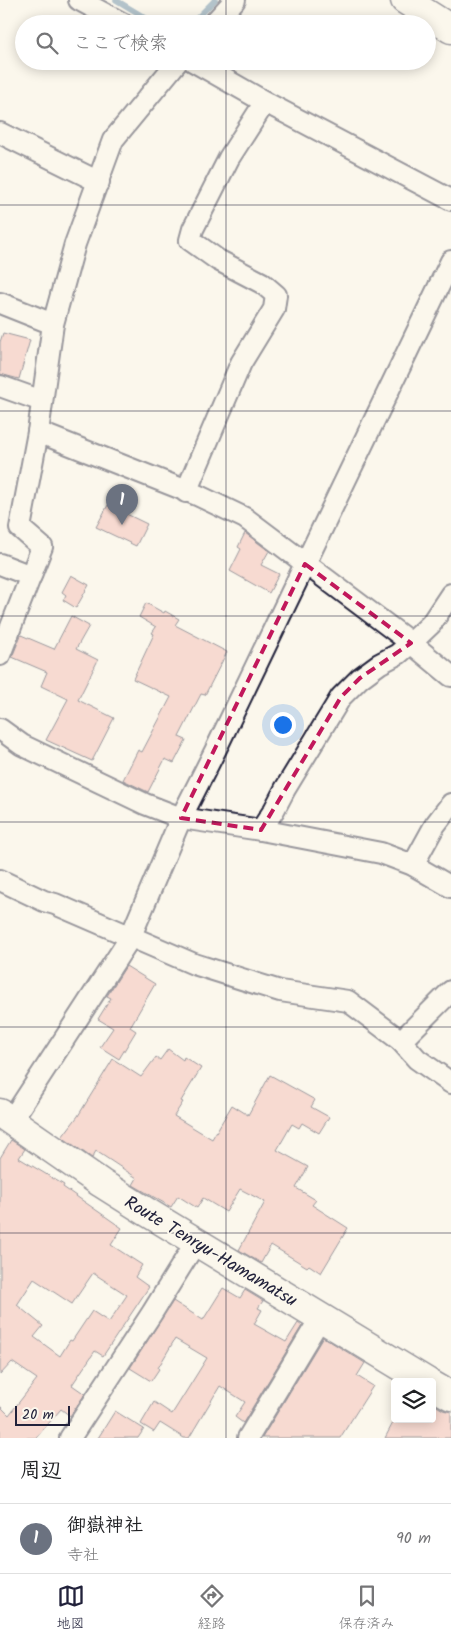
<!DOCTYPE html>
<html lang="ja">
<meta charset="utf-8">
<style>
:root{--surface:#fff;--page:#f6f6f6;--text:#202124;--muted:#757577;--line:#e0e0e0;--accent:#22223b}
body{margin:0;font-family:Kalam,"Klee One",sans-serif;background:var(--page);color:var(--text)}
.controls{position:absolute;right:15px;bottom:15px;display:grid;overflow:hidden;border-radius:5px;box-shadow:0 2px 12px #0003}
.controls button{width:45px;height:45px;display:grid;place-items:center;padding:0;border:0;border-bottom:1px solid var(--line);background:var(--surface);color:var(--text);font:25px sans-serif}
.scale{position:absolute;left:15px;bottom:12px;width:55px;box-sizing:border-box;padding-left:5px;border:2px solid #22223b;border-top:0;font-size:14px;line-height:18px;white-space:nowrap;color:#22223b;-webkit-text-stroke:4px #fbf7ec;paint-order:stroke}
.you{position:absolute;left:282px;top:724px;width:18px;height:18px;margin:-12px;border:4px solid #fff;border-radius:50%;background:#1a73e8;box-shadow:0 0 0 8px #1a73e833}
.badge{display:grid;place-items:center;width:32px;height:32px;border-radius:50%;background:var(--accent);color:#fff;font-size:16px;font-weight:700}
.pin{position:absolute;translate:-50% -41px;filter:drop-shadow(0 1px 2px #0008)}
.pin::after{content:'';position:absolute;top:26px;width:18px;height:15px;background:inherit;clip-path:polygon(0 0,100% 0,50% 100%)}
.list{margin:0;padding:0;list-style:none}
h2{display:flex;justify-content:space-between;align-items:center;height:65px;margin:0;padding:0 20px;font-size:21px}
h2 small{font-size:16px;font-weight:400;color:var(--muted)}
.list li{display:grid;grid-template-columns:32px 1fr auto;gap:15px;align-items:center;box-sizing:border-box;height:70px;padding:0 20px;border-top:1px solid var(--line)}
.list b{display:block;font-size:19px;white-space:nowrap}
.list p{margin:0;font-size:16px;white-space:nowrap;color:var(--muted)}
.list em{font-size:16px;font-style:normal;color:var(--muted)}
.icon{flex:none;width:28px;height:28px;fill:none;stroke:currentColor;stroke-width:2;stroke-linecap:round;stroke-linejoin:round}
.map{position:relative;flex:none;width:451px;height:1438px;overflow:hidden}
.search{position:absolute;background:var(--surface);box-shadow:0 2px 12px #0003;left:15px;right:15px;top:15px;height:55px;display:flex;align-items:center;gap:12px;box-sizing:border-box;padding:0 18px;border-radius:28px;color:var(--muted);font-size:19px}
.sheet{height:135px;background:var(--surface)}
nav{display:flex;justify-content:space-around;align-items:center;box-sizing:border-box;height:70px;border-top:1px solid var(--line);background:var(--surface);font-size:14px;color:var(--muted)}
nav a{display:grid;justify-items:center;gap:2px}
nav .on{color:var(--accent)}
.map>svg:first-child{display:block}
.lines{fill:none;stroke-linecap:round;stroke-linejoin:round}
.stream{stroke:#5c83a0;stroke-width:5.5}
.building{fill:#f1b6af;stroke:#22223b;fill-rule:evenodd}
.street-casing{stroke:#22223b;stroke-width:24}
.secondary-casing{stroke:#22223b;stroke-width:31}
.primary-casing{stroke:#22223b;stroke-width:31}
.street{stroke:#fbf7ec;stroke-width:20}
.secondary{stroke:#fbf7ec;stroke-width:28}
.primary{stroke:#fbf7ec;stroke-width:28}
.marked{fill:none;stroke:#c2185b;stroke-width:4;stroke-dasharray:10 6;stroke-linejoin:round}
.grid{fill:none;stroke:#22223b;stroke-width:1;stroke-opacity:0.55}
.labels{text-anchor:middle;stroke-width:4;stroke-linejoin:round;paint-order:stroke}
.street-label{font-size:18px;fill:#22223b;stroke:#fbf7ec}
</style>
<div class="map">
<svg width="451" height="1438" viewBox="0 0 451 1438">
<rect width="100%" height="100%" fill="#fbf7ec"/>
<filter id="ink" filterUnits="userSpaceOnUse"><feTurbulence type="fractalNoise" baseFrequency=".02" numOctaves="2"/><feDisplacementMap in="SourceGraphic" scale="10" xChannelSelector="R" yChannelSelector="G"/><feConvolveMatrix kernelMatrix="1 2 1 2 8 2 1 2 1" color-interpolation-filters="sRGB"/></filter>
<g filter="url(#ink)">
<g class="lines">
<g class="stream">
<polyline points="116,0 156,24"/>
<polyline points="191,24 215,0"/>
</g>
</g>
<g class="building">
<polygon points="3,333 30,340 19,379 0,374 0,342"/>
<polygon points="108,505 147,524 136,546 96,527"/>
<polygon points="245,533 269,551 261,565 279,574 269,593 230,571 241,549 238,547"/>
<polygon points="71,575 89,585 76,608 63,600 66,595 62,592"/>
<polygon points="146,603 164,613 165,611 179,619 175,625 227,652 205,695 201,694 179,737 186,740 174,763 165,759 148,792 123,780 138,750 142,752 171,697 133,679 154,634 152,633 156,627 139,617"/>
<polygon points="71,616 89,626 76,649 98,660 78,700 114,718 92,761 46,740 68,699 41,686 47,672 12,657 21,635 54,649"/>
<polygon points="126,966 155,984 130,1027 136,1031 119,1059 100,1047 113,1028 98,1019 111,998 107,996"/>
<polygon points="168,1049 183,1060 184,1057 201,1068 181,1101 183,1102 174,1116 212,1139 232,1105 248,1115 270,1075 315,1100 311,1107 329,1117 319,1133 302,1123 299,1128 292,1124 277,1150 308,1167 296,1188 316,1200 312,1205 348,1228 321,1273 309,1265 307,1267 271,1245 261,1263 239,1250 265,1202 240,1189 226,1212 203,1198 197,1208 178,1196 171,1207 133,1185 137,1178 96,1151 92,1158 62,1137 78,1116 113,1059 141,1077 156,1057 160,1060"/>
<path d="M11,1140L25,1149L19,1158L64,1185L63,1187L122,1228L111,1245L142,1265L135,1277L149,1287L103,1356L95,1351L72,1385L85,1394L70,1416L61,1409L36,1438H0V1406L9,1415L37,1379L12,1362L0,1375V1158ZM93,1273L127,1295L109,1322L92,1311L72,1341L70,1340L60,1356L34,1337L43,1326L17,1305L34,1279L72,1304Z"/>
<polygon points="223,1288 240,1298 245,1290 263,1301 258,1308 262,1310 254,1324 286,1342 298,1323 302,1326 243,1423 235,1417 245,1402 220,1386 189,1438 184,1438 160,1423 154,1432 141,1424 154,1402 172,1414 207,1358 175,1339 158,1368 159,1369 151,1381 130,1368 173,1301 203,1320"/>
<polygon points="323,1337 365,1363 357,1376 373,1386 340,1438 262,1438"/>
<polygon points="432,1403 443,1410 451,1412 451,1438 385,1438 395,1419 432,1419"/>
<polygon points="115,1411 144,1429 138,1438 98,1438"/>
</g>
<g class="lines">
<g class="street-casing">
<g id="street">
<polyline points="79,0 124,24"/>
<polyline points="213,24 235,0"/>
<polyline points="193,61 265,102 451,200"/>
<polyline points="0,133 99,182"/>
<polyline points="0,303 53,324 38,432 197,495 245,518 411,643 451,676"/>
<polyline points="53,324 75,244 113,140 178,61"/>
<polyline points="0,386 42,401"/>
<polyline points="186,492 241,363 274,309 276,295 262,283 218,260 190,240 193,229 229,158 265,102"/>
<polyline points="0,564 31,576"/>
<polyline points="0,655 42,547 20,528 38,432"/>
<polyline points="0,729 22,745 145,804 181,818 261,830 381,853 413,865 451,887"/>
<polyline points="261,830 274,810 285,789 341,697 360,678 379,664 398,654 411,643 431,624 451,594"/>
<polyline points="413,865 435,825 451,804"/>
<polyline points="0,880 44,901 55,904 194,964 280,991 348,1001 401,1041"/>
<polyline points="451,991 401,1041 417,1059 451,1083"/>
<polyline points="11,1121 130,938 181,818 215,751 451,261"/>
<polyline points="70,1438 152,1313 196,1242"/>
<polyline points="248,1438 321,1317"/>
</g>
</g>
<g class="secondary-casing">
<polyline id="secondary" points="405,0 451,29"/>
</g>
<g class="primary-casing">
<g id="primary">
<polyline points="0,1113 101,1183 147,1212 427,1382"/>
<polyline points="432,1385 451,1396"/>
</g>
</g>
<use href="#street" class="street"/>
<use href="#secondary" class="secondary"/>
<use href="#primary" class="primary"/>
</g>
</g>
<path d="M0 0H451V1438H0ZM305,564L411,643L360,678L341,697L261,830L181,818Z" fill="#fbf7ec" fill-opacity=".55" fill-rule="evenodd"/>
<path class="marked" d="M305,564L411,643L360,678L341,697L261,830L181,818Z"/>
<path class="grid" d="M226,0V24M226,61V1438M0,205H451M0,411H451M0,616H451M0,822H451M0,1027H451M0,1233H451"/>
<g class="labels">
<g class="street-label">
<text transform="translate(211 1251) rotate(31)" y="6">Route Tenryu-Hamamatsu</text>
</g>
</g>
</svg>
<div class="controls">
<button><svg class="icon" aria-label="layers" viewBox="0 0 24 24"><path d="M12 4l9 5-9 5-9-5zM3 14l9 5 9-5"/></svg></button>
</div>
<div class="scale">20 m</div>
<div class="you"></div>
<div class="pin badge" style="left:122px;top:525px;background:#6b7280">1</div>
<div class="search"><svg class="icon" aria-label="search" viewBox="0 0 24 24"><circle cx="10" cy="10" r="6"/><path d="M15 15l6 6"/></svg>ここで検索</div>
</div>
<section class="sheet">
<h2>周辺<small></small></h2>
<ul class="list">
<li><span class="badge" style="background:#6b7280">1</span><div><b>御嶽神社</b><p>寺社</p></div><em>90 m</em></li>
</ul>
</section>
<nav>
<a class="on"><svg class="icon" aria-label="map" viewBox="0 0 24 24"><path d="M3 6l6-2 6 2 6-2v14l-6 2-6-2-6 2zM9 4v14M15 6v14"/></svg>地図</a>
<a><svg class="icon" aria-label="directions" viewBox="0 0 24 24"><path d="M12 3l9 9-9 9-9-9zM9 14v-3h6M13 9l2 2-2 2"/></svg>経路</a>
<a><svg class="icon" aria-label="saved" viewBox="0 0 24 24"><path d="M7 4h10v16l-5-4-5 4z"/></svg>保存済み</a>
</nav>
